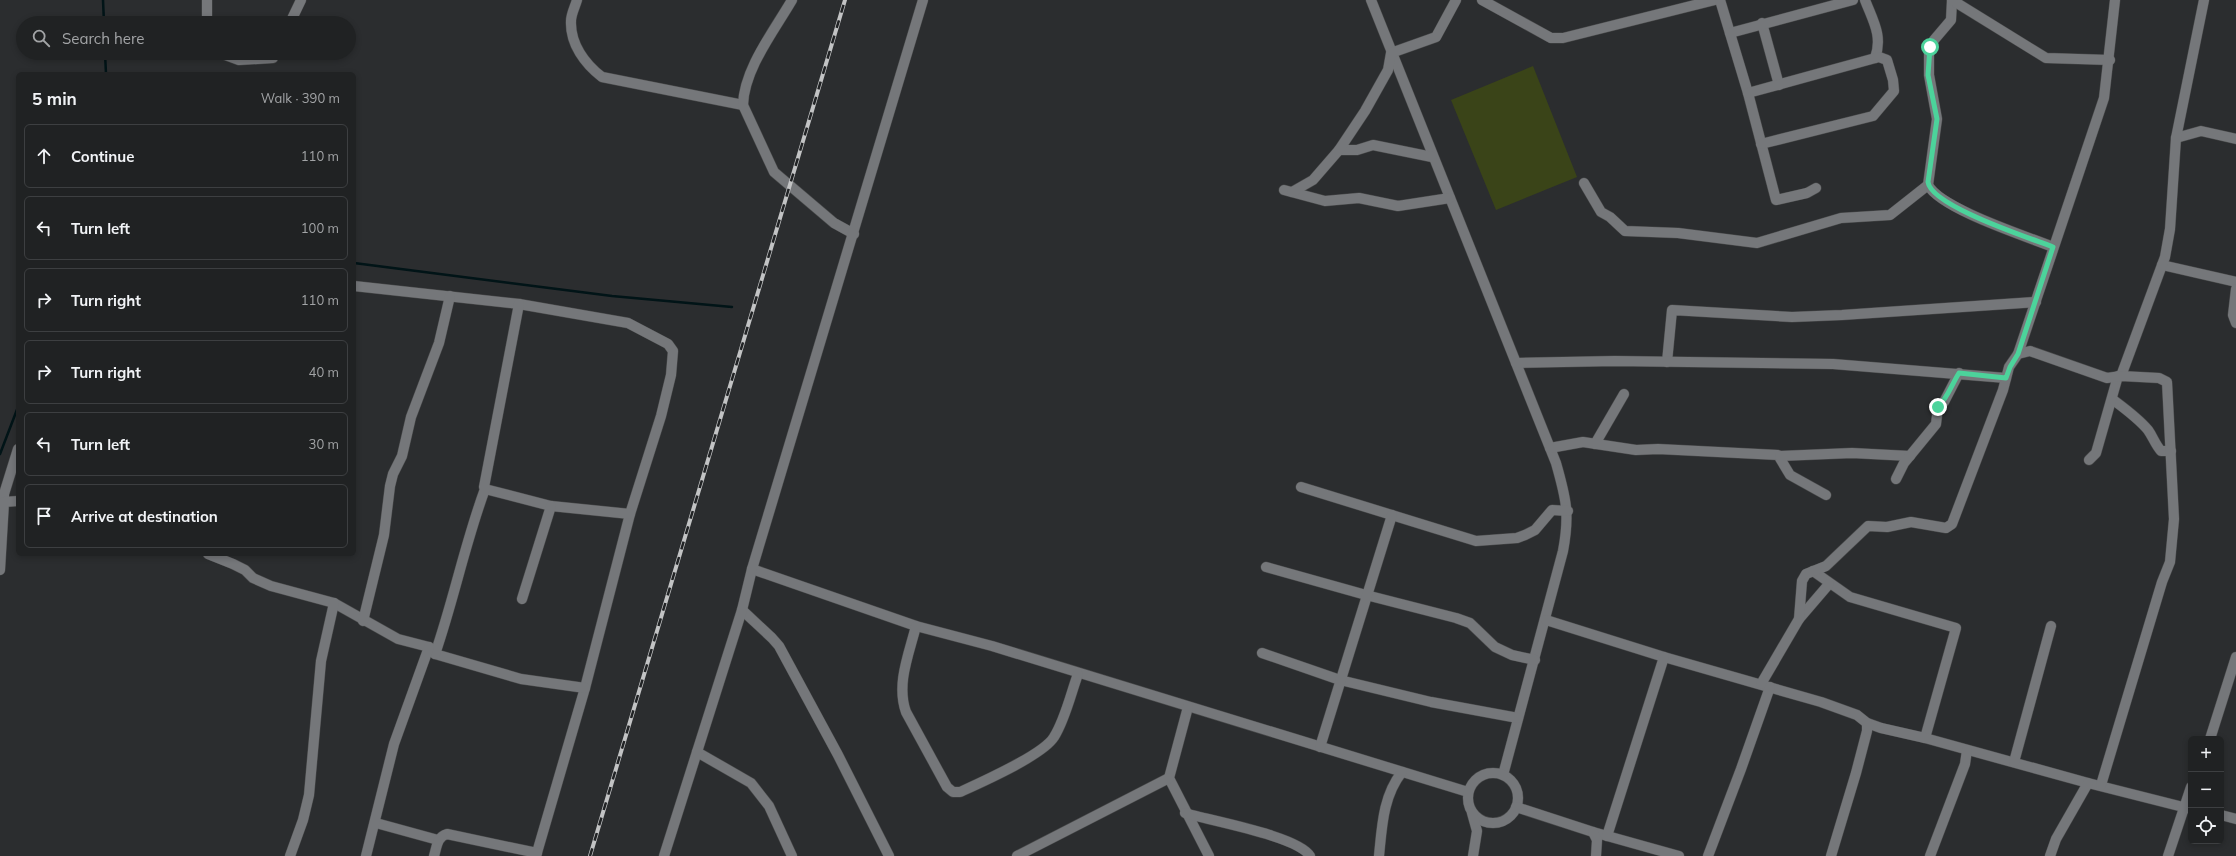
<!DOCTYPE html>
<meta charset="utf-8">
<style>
:root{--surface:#202223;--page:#282a2b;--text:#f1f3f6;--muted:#a2a4a6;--line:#3d3f41}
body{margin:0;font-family:Mulish,sans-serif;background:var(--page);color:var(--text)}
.controls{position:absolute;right:12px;bottom:12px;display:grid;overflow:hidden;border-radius:6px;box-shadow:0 2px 6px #0003}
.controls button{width:36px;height:36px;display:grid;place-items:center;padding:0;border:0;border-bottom:1px solid var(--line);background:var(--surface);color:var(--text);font:20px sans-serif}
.stop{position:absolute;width:12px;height:12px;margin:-9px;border:3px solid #4cd39b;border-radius:50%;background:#fff}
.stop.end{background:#4cd39b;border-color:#fff;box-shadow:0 1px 4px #0008}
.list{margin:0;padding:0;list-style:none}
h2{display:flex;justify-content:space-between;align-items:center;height:52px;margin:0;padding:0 16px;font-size:17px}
h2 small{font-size:13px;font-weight:400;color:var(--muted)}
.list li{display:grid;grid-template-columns:26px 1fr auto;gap:12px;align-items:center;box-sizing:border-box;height:64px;margin:0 8px 8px;padding:0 8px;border:1px solid var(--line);border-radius:6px}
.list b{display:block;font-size:15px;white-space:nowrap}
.list em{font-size:13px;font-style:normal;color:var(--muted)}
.icon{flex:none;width:22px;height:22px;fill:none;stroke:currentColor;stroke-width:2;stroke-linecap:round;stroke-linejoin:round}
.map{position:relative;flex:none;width:2236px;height:856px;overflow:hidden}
.search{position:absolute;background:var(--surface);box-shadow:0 2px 6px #0003;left:16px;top:16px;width:340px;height:44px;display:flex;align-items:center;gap:10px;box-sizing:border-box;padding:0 14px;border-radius:22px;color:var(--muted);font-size:15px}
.panel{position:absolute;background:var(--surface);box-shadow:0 2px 6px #0003;left:16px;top:72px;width:340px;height:484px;border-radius:6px}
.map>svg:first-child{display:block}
.park{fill:#3a4418}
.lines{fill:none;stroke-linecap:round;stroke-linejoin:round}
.stream{stroke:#011417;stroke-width:2.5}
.minor-casing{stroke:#494a4b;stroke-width:11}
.minor{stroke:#75777a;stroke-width:10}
.rail-casing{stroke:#c2c3c4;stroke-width:4}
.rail{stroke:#212325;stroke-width:2.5;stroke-dasharray:8;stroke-linecap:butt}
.route{stroke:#4cd39b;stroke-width:5}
</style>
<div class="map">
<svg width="2236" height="856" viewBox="0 0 2236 856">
<rect width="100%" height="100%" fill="#2b2d2f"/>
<polygon class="park" points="1533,66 1577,177 1496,210 1451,100"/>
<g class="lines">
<g class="stream">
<polyline points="103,0 104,23"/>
<polyline points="105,53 106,74"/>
<polyline points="354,263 612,296 732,307"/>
<polyline points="0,454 18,407"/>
</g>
<g class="minor-casing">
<g id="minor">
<path d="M577,0C575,7 571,14 571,21C570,44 585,64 602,77L743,105"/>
<path d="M792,0C774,31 744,69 743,105L774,172L834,223L854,234"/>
<path d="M1371,0L1556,463C1566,498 1570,514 1563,551L1503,775"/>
<polyline points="1482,0 1551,38 1563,38 1715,0"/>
<polyline points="1720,0 1748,93 1776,200 1807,193 1816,188"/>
<path d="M1865,0C1873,21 1883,36 1875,58"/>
<path d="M1952,0L1951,20L1934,40L1929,54V75L1937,119L1928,185C1941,209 2026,236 2053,247"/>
<polyline points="1952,0 2046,58 2110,60"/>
<polyline points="207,23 207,0"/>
<polyline points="290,23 301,0"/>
<polyline points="1762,23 1779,85"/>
<polyline points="1730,33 1853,0"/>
<polyline points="220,53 239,60 273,58 275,53"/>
<polyline points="1748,93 1879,57 1887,60 1893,80 1894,91 1873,116 1761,144"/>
<polyline points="2176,138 2201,131 2236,139"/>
<polyline points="1339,150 1357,150 1373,145 1432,157"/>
<polyline points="1584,183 1601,212 1610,217 1625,231 1678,233 1757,243 1841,218 1890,215 1928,185"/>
<polyline points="1284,190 1325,201 1359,198 1398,206 1450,198"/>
<polyline points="1292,192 1313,180 1339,150 1365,111 1388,70 1391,53 1436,37 1456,0"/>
<polyline points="2162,265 2236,282"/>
<polyline points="354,286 519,304 628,323 668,344 673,351 671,375 661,416 630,514 585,688 536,856"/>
<polyline points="2236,289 2233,315 2236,323"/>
<polyline points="2018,354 2104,98 2115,0"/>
<polyline points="1667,362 1672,310 1792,317 1842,315 2036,302"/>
<polyline points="1516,363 1615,361 1833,364 2006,378"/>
<polyline points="2121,376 2165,257 2170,229 2176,138 2204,0"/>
<path d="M2112,399C2124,408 2138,418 2148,430C2153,437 2155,444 2161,451H2171"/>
<polyline points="1595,444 1624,394"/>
<polyline points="1550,448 1583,442 1636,450 1658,449 1778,455 1790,475 1826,495"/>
<polyline points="1780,456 1852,453 1910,456"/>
<polyline points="2089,460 2096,453 2118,376"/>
<polyline points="1896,479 1904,463 1936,424 1938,407 1944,402 1959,373"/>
<polyline points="1301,487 1476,541 1517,538 1525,535 1535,530 1552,510 1568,511"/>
<polyline points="485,489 551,506 630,514"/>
<polyline points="4,502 4,494 18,449"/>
<polyline points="208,554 233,564 245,570 253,578 271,586 334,603 398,639 429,647 435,654 521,679 585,688"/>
<polyline points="1266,567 1366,595 1456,618 1470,623 1495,647 1512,655 1535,660"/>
<polyline points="752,569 916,626 992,646 1468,792"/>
<polyline points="0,570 4,502 18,501"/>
<polyline points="1813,571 1850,597 1956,628 1925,738"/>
<polyline points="522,599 551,506"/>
<polyline points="742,610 772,638 779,646 838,755 889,856"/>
<polyline points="1799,619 1829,584"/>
<polyline points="1546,620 1664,657 1821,702 1857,715 1867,723 1881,728 1925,738 2088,783 2191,809"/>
<polyline points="363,621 384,535 390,486 393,474 402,456 411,417 439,343 450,296"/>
<path d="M916,626C909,654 896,684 906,712L947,787L953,792H960C982,782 1043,755 1054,737C1065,720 1071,693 1078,674"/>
<polyline points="1262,653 1340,680 1431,702 1518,718"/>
<path d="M435,654C454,599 465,543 485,489L484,487L519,304"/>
<polyline points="1761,684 1799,619 1802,581 1806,574 1826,566 1868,526 1887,527 1911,522 1946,528 1952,524 2003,390 2009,367 2018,354 2030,351 2107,378 2121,376 2159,378 2167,382 2174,519 2170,562 2162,582 2101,785"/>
<polyline points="1188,707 1169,778 1209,856"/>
<polyline points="2210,739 2236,657"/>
<polyline points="1320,747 1392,515"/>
<polyline points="697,752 751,783 769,806 792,856"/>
<polyline points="2014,762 2051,626"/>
<circle cx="1493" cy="798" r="25"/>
<polyline points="1516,807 1593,832 1679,856"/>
<path d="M1185,813C1211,821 1298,836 1310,856"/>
<polyline points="1472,813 1477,831 1473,856"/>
<polyline points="2221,815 2236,819"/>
<polyline points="376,823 438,840"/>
<polyline points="1593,832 1597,840 1596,856"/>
<polyline points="1607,836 1664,657"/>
<polyline points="290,856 303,820 309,795 321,661 334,603"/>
<polyline points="366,856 394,744 429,647"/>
<path d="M434,856C437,846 437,837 447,834L537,853"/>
<polyline points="664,856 742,610 752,569 923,0"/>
<polyline points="1017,856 1169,778"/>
<path d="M1379,856C1382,826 1383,796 1402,772"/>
<polyline points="1708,856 1741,769 1770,687"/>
<polyline points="1831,856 1856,773 1867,731 1867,723"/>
<polyline points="1930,856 1965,764 1967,750"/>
<polyline points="2050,856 2056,839 2088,783"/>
<polyline points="2168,856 2191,787"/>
</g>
</g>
<use href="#minor" class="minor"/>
<g class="rail-casing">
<polyline id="rail" points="590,856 845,0"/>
</g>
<use href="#rail" class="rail"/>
</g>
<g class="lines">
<path class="route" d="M1930,47L1928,75L1937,119L1928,182C1931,206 2030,238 2053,247L2018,354L2010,367L2006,378L1959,373C1952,384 1947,399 1938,407"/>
</g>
</svg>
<div class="controls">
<button>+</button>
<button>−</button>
<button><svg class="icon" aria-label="locate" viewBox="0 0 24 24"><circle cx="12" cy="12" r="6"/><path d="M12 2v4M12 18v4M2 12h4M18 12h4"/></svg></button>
</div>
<div class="stop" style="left:1930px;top:47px"></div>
<div class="stop end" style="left:1938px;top:407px"></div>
<div class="search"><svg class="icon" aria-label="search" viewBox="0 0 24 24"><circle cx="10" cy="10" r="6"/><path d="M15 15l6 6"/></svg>Search here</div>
<section class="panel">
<h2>5 min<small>Walk · 390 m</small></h2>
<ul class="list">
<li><svg class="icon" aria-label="ahead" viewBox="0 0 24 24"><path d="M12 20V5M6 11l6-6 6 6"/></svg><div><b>Continue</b></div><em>110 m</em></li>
<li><svg class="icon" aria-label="left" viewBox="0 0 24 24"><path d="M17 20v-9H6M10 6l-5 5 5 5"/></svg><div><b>Turn left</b></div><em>100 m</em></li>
<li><svg class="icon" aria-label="right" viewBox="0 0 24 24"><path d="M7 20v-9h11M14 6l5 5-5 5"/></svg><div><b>Turn right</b></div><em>110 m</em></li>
<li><svg class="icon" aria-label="right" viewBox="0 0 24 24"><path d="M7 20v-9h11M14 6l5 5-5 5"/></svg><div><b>Turn right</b></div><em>40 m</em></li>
<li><svg class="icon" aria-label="left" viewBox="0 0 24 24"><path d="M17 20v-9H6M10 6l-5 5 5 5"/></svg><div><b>Turn left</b></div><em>30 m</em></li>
<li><svg class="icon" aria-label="arrive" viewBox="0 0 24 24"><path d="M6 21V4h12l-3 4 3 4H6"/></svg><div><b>Arrive at destination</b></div></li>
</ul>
</section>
</div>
